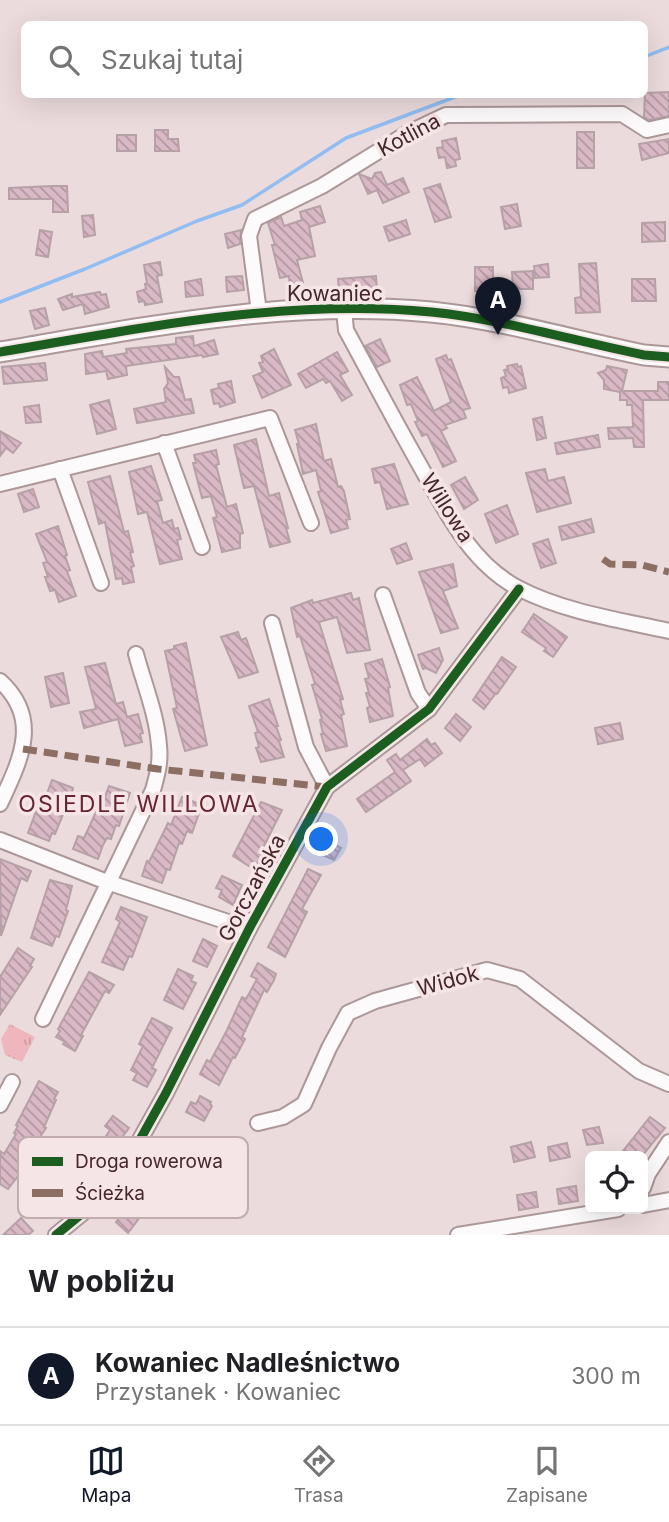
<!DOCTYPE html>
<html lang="pl">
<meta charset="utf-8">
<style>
:root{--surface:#fff;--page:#f2f2f2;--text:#202124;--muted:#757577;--line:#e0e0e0;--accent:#111827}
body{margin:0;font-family:Inter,sans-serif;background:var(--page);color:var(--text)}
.controls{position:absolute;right:21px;bottom:21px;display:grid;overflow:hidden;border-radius:10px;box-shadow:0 7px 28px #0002}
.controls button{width:63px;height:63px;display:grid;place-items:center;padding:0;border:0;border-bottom:2px solid var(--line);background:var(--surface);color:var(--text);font:35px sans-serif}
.you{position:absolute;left:322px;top:840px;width:24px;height:24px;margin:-18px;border:5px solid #fff;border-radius:50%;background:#1a73e8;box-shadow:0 0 0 10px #1a73e833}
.badge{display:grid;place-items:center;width:46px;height:46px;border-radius:50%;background:var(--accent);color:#fff;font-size:23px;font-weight:700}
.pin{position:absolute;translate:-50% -58px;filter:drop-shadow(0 2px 4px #0008)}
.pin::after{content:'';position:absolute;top:37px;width:24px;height:21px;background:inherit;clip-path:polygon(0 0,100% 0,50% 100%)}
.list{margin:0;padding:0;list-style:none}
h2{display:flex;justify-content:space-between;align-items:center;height:91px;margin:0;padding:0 28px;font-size:30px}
h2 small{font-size:23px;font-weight:400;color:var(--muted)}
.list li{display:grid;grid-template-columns:46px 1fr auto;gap:21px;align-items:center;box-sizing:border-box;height:98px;padding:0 28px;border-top:2px solid var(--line)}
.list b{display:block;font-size:26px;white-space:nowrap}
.list p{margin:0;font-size:23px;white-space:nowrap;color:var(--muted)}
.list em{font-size:23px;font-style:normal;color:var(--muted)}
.icon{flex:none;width:38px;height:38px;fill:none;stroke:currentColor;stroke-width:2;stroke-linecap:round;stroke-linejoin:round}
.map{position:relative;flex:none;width:669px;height:1235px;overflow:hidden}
.search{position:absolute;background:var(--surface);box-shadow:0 7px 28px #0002;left:21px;right:21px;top:21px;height:77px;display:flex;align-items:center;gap:18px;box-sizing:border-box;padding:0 24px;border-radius:10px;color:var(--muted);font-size:26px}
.sheet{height:189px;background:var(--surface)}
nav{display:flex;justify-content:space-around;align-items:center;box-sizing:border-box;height:98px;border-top:2px solid var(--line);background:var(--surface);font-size:19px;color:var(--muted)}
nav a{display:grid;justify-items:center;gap:4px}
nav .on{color:var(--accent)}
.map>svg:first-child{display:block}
.park{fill:url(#park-tufts)}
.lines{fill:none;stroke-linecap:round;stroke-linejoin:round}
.stream{stroke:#92bdf2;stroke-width:3.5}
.building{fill:url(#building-back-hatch);stroke:#b6a1a7;stroke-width:2}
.street-casing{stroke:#ac9799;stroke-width:18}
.secondary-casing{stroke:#ac9799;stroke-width:23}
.street{stroke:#fcfafa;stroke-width:14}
.secondary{stroke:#fcfafa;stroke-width:19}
.quiet{stroke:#8d6e63;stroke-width:7;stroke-dasharray:14 7;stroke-linecap:butt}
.cycleway-casing{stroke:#f6e5e6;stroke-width:13}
.cycleway{stroke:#1b5e20;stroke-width:9}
.labels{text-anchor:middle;stroke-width:7;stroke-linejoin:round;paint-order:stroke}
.street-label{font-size:21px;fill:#45262a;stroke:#f6e5e6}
.neighbourhood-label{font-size:23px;letter-spacing:2px;fill:#652430;stroke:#f6e5e6}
.key{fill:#f6e5e6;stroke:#c1acae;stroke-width:2}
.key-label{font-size:19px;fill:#45262a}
</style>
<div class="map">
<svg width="669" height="1235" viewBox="0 0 669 1235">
<defs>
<pattern id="park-tufts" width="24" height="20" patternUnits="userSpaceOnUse" patternTransform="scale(1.75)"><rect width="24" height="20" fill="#efb7bd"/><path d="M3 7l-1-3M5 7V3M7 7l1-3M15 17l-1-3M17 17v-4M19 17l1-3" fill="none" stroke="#ce9da3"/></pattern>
<pattern id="building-back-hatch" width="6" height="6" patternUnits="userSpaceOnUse" patternTransform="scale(1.75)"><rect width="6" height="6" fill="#d9b9c5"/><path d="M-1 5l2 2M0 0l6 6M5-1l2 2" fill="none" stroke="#b296a0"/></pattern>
</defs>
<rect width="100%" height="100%" fill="#ecdbdc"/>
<polygon class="park" points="10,1024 35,1037 22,1062 5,1055 1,1039"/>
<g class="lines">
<g class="stream">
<polyline points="644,57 669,47"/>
<polyline points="0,302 85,269 197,221 242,205 346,138 463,94"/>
</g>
</g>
<g class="building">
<polygon points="669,92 669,116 649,120 644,117 645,93"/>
<polygon points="155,130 168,130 168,139 178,139 179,151 155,151"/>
<rect x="577" y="132" width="17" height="36"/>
<rect x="117" y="135" width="19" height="16"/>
<polygon points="456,138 460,159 455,160 456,166 447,168 445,157 439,158 437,148 443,147 442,141"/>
<polygon points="669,139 669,153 642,160 639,144"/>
<polygon points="381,172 387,185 403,178 409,192 383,203 377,190 368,194 359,174 372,179 375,173"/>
<polygon points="440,184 451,217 435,222 424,189"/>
<polygon points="52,186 67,186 68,212 53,212 53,199 9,199 9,188"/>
<polygon points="517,204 521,226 505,229 501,207"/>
<polygon points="320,206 325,222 309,227 315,256 297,260 303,283 303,298 290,298 289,276 280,278 272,245 275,245 268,223 281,217 284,226 302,220 300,212"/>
<polygon points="93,215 95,235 84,237 82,216"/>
<polygon points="406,220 410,234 389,241 384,227"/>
<polygon points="665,222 665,241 642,242 642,223"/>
<polygon points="40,230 52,232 48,257 36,255"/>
<polygon points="241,230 240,244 228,248 225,234"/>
<polygon points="160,262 162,275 157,276 162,302 145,305 144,301 139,302 137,292 146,289 145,284 147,284 144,265"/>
<polygon points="596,263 600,312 576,313 575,298 581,297 579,264"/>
<polygon points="548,264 549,277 535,278 534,266"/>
<rect x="475" y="267" width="18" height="24"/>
<polygon points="533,271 533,289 513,289 512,272"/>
<polygon points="242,276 244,290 227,292 226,277"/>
<polygon points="376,276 377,293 346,295 346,291 339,291 338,279"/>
<polygon points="201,279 203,295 186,297 185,282"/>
<polygon points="632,279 655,279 656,301 632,301"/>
<polygon points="100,292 101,295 106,294 109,307 85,314 83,304 63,310 58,299 72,294 72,297"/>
<polygon points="45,308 49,325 35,329 30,311"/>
<polygon points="193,336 194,346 214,340 218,354 203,357 202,355 126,366 127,375 108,379 106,371 86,374 85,354 102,351 103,357 127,353 126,349 176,344 176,338"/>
<polygon points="380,339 390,361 377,367 365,346"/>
<polygon points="274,349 291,385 262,398 253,376 263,372 259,363 263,362 261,356"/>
<polygon points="337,352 348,371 340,375 352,395 342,401 330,381 326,383 323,379 306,388 298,374"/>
<polygon points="446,355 448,360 451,359 470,408 463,410 466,418 445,425 447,428 441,431 456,461 443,467 427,434 422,436 415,422 418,421 411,404 407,405 400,385 417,377 434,411 451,402 436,359"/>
<polygon points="45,363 47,380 4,384 2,367"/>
<polygon points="517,364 518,367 521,366 526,388 509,393 508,387 503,388 501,378 506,376 504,370 508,369 507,366"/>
<polygon points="607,366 627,370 622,391 658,391 658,382 669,382 669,400 643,400 644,447 634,447 633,438 609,439 608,428 633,427 632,405 627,405 627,400 620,400 620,392 604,389 604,380 598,373 606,370"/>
<polygon points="165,367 174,377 179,377 185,400 191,399 194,413 137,423 134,409 166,402 164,389 168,383"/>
<polygon points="231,381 235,402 220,407 219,403 214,404 211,390 219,388 218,384"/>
<polygon points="109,400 116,429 97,434 90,405"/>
<polygon points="39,405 41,422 26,423 24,407"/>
<polygon points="542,417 546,438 537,440 533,419"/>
<polygon points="316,424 324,461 331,459 338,487 341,486 344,491 350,519 346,520 348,528 331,533 318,492 321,491 316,470 303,474 297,444 299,444 295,430"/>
<polygon points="0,431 21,443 13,453 6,448 0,456"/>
<polygon points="598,435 600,447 557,454 555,443"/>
<polygon points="256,439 269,496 279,493 288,528 286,528 290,542 270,547 254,486 244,488 234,445"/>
<polygon points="216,450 219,464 216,465 227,507 236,504 243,533 240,534 240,548 222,552 213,518 217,517 211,496 202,498 193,463 196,463 194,455"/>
<polygon points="394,464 408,504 387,509 380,482 375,483 372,469"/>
<polygon points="151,466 162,500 157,501 163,523 172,520 174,529 178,528 181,539 177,540 182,559 160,564 147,512 138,514 129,472"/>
<polygon points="545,469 548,481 564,477 571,503 537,512 526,473"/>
<polygon points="110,476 124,532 128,531 133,552 130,553 134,566 131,567 134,582 123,584 122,578 116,579 105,522 99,524 88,482"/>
<polygon points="465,477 478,500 464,509 451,485"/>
<polygon points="33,489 39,507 24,512 18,494"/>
<polygon points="507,505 518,534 496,543 485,514"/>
<polygon points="591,519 594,532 562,540 559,527"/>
<polygon points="58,526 67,555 65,556 70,570 67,571 76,596 59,602 55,590 50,591 45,577 48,577 43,563 47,562 36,534"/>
<polygon points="548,539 556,563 541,568 533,544"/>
<polygon points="406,543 412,559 397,564 391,549"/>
<polygon points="453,564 457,586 443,591 458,628 441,633 419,572"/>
<polygon points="351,593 353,600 359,598 370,650 347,653 337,617 319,622 343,699 340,700 344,714 341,715 347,746 326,751 321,734 323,734 320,720 322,719 312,685 315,684 300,636 297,637 291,608 312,600 313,603"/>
<polygon points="534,614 567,637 553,657 544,651 546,648 522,632"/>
<polygon points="238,632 241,640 246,638 258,672 239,678 221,637"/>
<polygon points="186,643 207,745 185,751 173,709 177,708 165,651 174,649 174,646"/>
<polygon points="439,648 443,660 436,673 426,668 423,669 418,655"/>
<polygon points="502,657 516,667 497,694 496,693 484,709 473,700"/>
<polygon points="382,659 390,687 388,688 393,716 370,722 367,708 370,707 366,693 369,693 365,679 369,678 365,664"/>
<polygon points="105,663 116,704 123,702 127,717 138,714 143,733 140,734 142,742 125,746 118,719 84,728 80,712 96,709 85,667"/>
<polygon points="63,673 69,703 51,707 45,677"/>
<polygon points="269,699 278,726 276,726 281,740 279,741 284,757 261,762 256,748 259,747 255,733 258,732 249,706"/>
<polygon points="456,714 471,727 460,741 445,728"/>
<polygon points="620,723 623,739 598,744 595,728"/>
<polygon points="427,739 431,745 435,743 442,753 425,766 420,759 403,770 411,781 366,812 357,799 395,772 387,760 396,754 400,760"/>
<polygon points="52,780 73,788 69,807 66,807 55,834 52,833 49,841 28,833 38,806 42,807"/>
<polygon points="109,786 130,793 119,826 116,825 111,839 107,838 103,845 98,859 73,849 78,836 84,838 96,812 99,813"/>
<polygon points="182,797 202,805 192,833 187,831 182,844 179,843 170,870 167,869 162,883 142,876 147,861 149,862 168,823 171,825"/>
<polygon points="261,802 282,810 260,854 262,855 255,870 233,856"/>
<polygon points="326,840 341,848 334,860 320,854"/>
<polygon points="0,859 31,871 27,881 21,878 1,936"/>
<polygon points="308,869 321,875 302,909 307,912 285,957 268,947"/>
<polygon points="222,876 242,885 233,905 219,897 222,890 216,888"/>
<polygon points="50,880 72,886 66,910 68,911 59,937 56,936 52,946 31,938"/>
<polygon points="121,907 147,917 132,957 129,956 123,970 102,962 120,922 116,919"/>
<polygon points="203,939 217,946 207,967 193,961"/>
<polygon points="18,948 34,959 30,966 32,967 0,1015 0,977"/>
<polygon points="258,963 276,974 274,980 267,992 264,990 242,1037 245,1039 235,1058 233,1057 219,1085 200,1074 207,1060 210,1062 227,1030 242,997 246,999 257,979 251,976"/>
<polygon points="178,969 193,976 191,981 196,983 183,1009 164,1000"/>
<polygon points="89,972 114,985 109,993 105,991 81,1035 83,1036 75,1051 63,1044 65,1042 56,1037 60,1031 58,1029"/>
<polygon points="152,1018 172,1028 152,1068 156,1070 147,1087 133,1080 137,1073 131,1070 143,1046 139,1044"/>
<polygon points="39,1081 58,1092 54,1099 56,1100 44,1127 46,1128 26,1158 23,1166 25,1167 8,1189 0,1184 0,1151 4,1154 16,1134 14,1133 18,1126 16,1125"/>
<polygon points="200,1096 211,1102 210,1104 212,1106 204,1121 186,1112 191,1102 196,1104"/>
<polygon points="113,1116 129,1128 117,1144 106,1136 110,1130 105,1126"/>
<polygon points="650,1117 665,1128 642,1156 630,1156 623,1151"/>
<polygon points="599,1127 603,1143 587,1145 583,1130"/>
<polygon points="531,1142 535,1157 514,1162 511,1147"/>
<polygon points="567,1143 570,1157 550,1161 548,1147"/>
<polygon points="93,1146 107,1159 67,1205 57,1213 54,1210 45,1218 33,1201 61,1176 63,1178"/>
<polygon points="170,1151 184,1160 174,1178 171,1176 128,1233 116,1222 147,1180 152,1182"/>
<polygon points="576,1186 578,1201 559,1204 557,1189"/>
<polygon points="536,1192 538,1207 519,1210 517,1195"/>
<polygon points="21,1218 33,1231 28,1235 3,1235"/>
</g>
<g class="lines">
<g class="street-casing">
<g id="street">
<path d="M344,310L346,330C370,374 393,418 418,462C444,508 470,564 520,589C565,612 620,620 669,631"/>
<polyline points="259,312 249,236 255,219 322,186 408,133 446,115 622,114 647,130 669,125"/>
<polyline points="164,443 202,547"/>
<polyline points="60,469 101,583"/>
<polyline points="0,484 270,418 311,523"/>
<polyline points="383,595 418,693 429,709"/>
<polyline points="272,623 306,747 327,787"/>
<path d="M0,681C42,719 20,761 0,804"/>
<polyline points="0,840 107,882 249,929"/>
<path d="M43,1019L153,790C157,776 161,761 159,746C157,715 144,684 136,654"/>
<polyline points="0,1105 12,1082"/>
<polyline points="258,1123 283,1117 304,1104 329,1048 348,1013 375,1001 487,970 520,979 639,1071 669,1084"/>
<polyline points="643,1188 648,1174 669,1142"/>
<polyline points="643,1205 669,1200"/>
<polyline points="56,1235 107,1193 132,1154 166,1093 249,929 327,787 429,709 519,589"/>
<polyline points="458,1235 618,1209"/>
</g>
</g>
<g class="secondary-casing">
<path id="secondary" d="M0,352C143,328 286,298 431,312C502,319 574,341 644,355L669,357"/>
</g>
<use href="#street" class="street"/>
<use href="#secondary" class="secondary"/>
<g class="quiet">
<polyline points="603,559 610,564 642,565 669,572"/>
<polyline points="23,749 158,769 327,787"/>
</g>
<g class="cycleway-casing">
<g id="cycleway">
<path d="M0,352C143,328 286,298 431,312C502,319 574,341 644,355L669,357"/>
<polyline points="56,1235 107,1193 132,1154 166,1093 249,929 327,787 429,709 519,589"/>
</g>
</g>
<use href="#cycleway" class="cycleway"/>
</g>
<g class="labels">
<g class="street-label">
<text transform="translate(409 135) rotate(-28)" y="7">Kotlina</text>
<text x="335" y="301">Kowaniec</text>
<text transform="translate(447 508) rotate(57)" y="7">Willowa</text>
<text transform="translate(252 888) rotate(-62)" y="7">Gorczańska</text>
<text transform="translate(448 981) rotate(-15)" y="7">Widok</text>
</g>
<g class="neighbourhood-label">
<text x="139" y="812">OSIEDLE WILLOWA</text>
</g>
</g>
<rect x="18" y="1137" width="230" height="81" rx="10" class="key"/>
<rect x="32" y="1157" width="31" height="9" fill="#1b5e20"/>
<rect x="32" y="1189" width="31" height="8" fill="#8d6e63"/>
<g class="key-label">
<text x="75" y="1168">Droga rowerowa</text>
<text x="75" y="1200">Ścieżka</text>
</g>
</svg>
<div class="controls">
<button><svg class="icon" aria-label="locate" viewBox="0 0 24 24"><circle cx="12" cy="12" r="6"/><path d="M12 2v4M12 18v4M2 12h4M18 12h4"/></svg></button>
</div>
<div class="you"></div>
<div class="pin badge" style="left:498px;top:335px">A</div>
<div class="search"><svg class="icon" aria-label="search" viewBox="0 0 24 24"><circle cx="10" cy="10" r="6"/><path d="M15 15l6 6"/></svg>Szukaj tutaj</div>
</div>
<section class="sheet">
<h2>W pobliżu<small></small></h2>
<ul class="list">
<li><span class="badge">A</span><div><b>Kowaniec Nadleśnictwo</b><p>Przystanek · Kowaniec</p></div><em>300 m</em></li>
</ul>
</section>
<nav>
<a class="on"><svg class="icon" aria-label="map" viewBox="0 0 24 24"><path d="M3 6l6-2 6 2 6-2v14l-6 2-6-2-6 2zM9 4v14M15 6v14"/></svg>Mapa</a>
<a><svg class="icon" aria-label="directions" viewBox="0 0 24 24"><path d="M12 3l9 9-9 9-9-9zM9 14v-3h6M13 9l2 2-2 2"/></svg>Trasa</a>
<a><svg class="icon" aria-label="saved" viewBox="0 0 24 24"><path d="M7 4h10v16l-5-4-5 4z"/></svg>Zapisane</a>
</nav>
